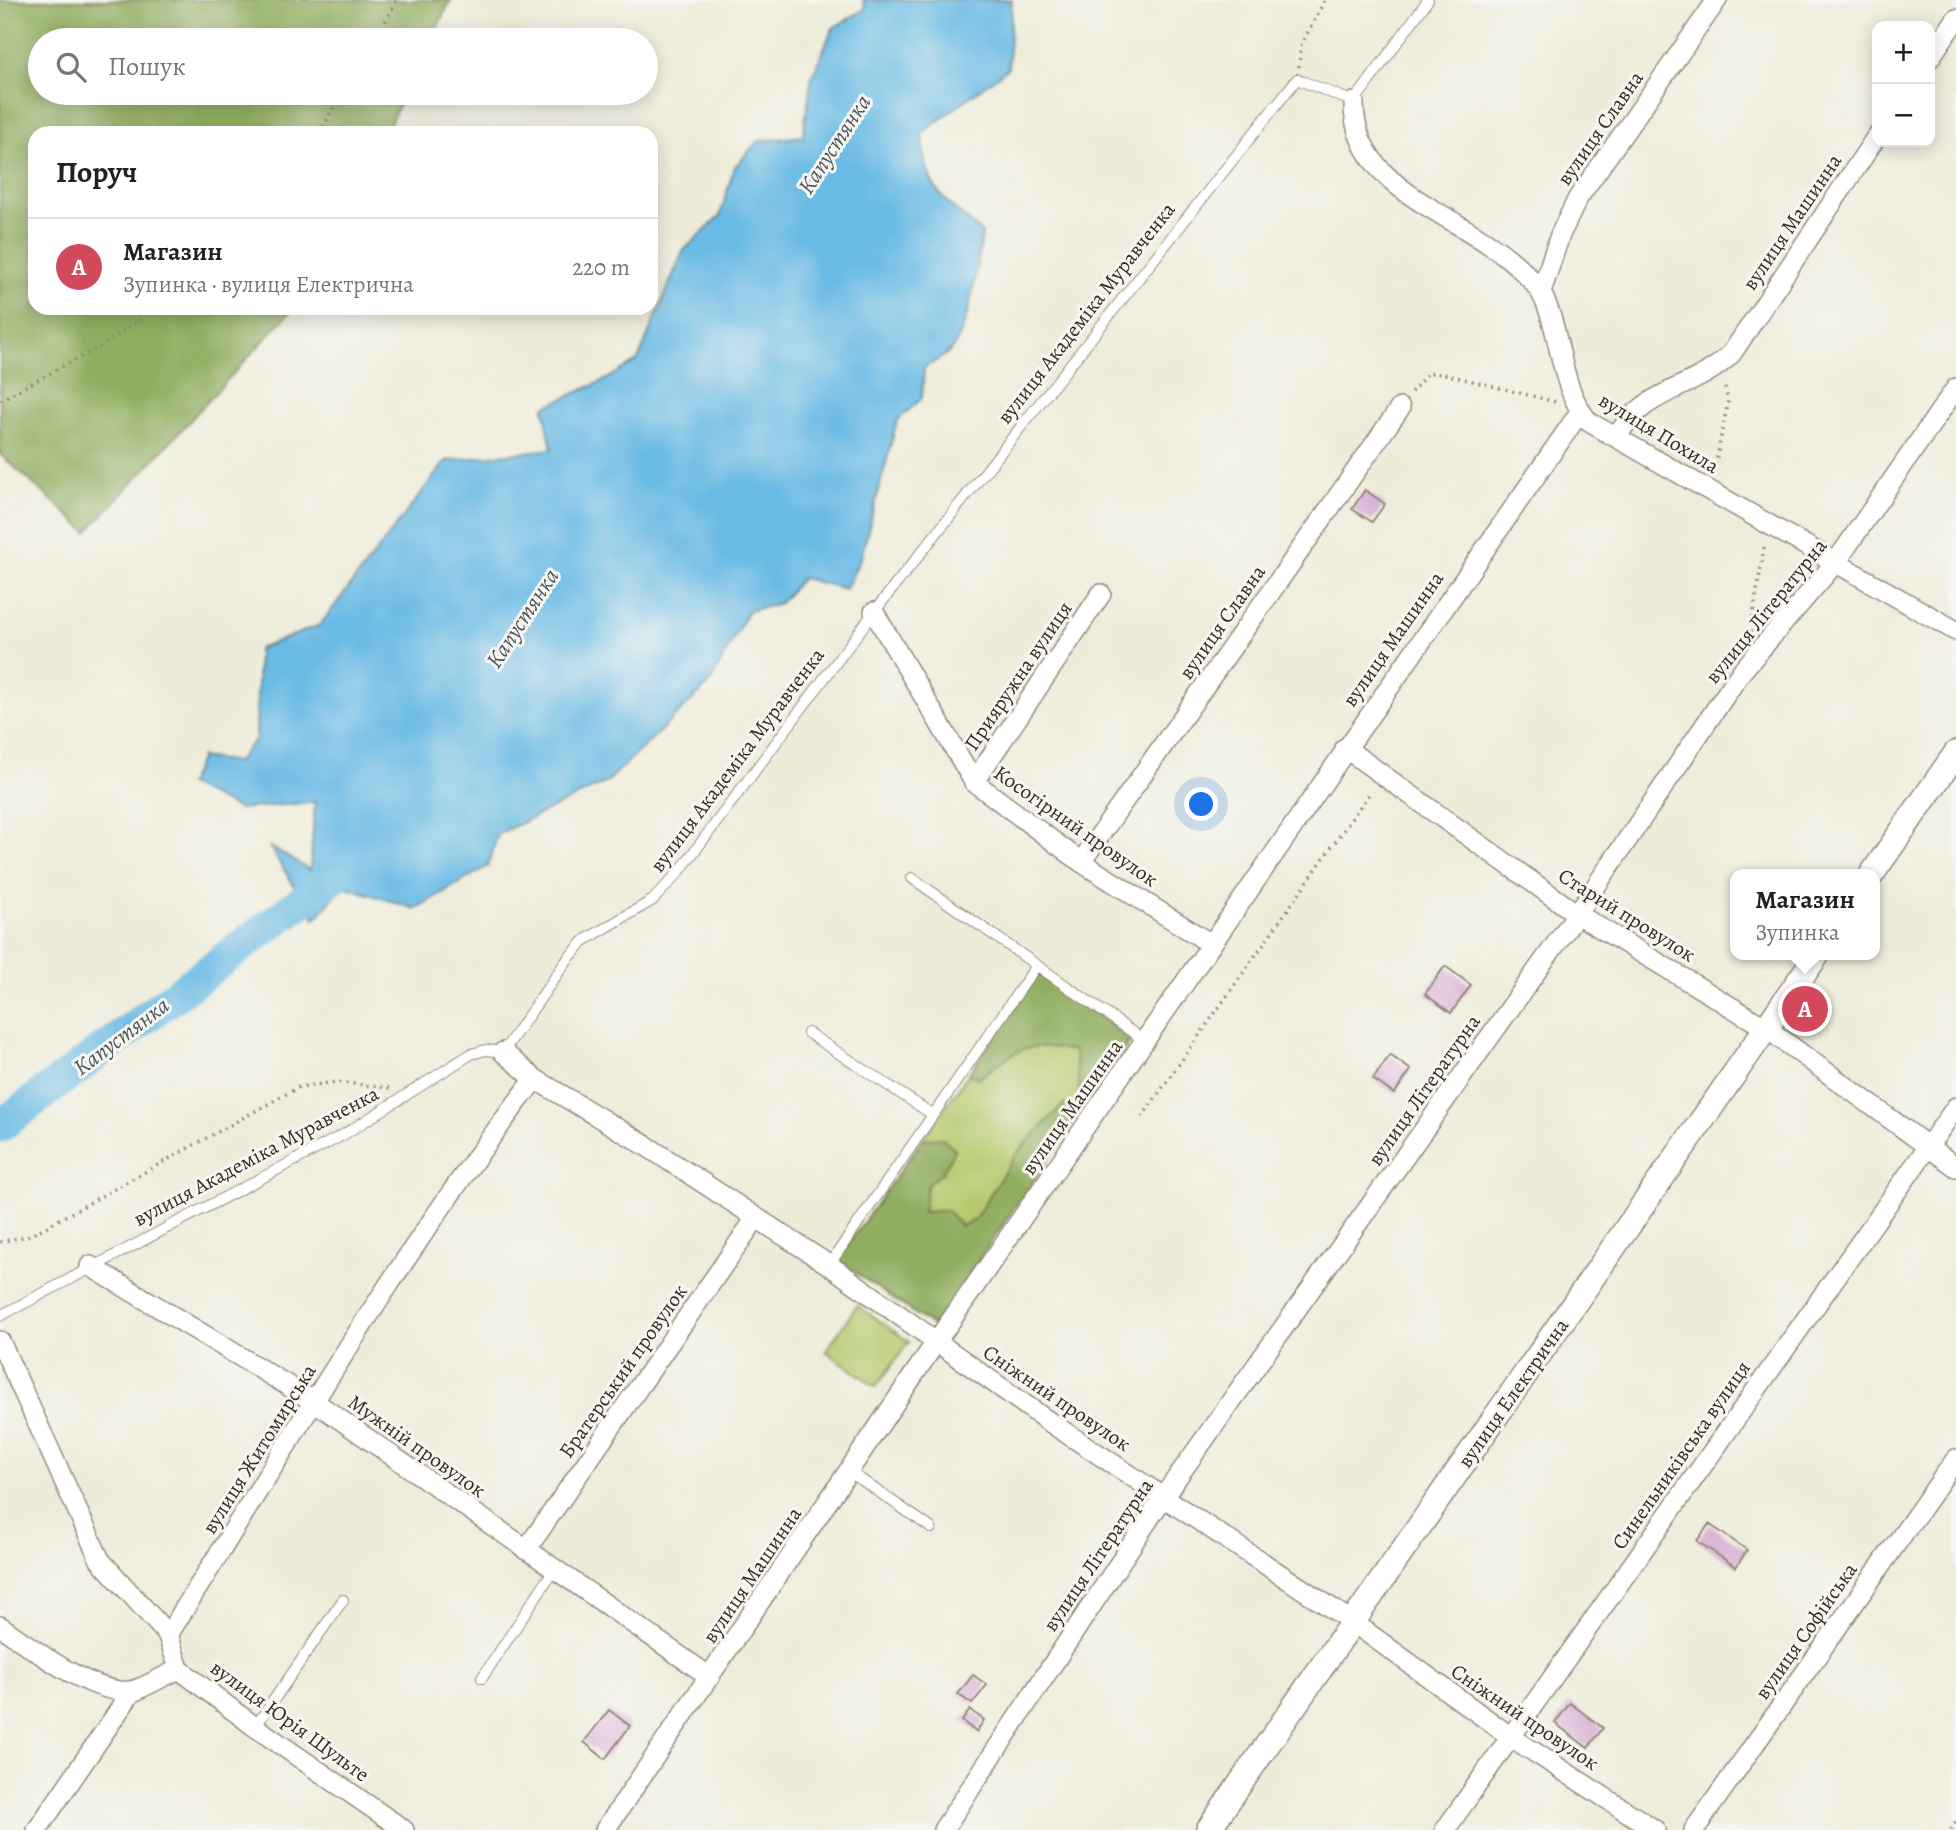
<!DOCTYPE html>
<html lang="uk">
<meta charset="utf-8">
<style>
:root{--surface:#fff;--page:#f2f2f2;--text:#222;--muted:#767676;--line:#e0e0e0;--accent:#d1495b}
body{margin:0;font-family:Alegreya,serif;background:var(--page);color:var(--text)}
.controls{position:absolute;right:21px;top:21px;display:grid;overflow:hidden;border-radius:14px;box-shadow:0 4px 18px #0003}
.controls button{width:63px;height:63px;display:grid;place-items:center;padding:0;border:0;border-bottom:2px solid var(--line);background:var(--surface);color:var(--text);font:35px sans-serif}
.you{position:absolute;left:1202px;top:805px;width:24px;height:24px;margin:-18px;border:5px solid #fff;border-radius:50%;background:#1a73e8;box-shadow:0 0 0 10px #1a73e833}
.badge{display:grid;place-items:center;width:46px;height:46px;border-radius:50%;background:var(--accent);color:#fff;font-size:23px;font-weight:700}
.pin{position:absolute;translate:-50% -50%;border:4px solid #fff;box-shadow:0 2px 7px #0006}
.popup{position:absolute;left:1730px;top:869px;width:150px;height:91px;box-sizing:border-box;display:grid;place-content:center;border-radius:14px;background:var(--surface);filter:drop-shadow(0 2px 5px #0005);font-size:23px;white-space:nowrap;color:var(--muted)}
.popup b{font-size:26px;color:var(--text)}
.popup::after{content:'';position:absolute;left:50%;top:100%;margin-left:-14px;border:14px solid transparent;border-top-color:var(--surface)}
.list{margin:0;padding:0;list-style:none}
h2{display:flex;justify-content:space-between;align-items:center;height:91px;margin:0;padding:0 28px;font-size:30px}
h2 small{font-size:23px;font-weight:400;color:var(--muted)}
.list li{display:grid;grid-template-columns:46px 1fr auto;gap:21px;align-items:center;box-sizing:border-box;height:98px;padding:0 28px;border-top:2px solid var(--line)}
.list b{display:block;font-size:26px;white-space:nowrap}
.list p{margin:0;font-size:23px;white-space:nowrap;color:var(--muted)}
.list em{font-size:23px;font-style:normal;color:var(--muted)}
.icon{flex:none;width:38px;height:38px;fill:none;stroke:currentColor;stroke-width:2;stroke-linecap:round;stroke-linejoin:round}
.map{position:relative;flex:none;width:1956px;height:1830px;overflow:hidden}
.search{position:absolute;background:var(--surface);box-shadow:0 4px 18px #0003;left:28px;top:28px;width:630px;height:77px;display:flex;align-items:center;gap:18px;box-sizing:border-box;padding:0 24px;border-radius:38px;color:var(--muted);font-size:26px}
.panel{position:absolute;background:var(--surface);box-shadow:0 4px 18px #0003;left:28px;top:126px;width:630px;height:189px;border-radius:21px}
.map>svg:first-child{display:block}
.green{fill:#b7ca6e;stroke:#797a46;stroke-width:2}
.forest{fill:#91ae61;stroke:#666c40;stroke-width:2}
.water{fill:#69bae4;stroke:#527281;stroke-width:2}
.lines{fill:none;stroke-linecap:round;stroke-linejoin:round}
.river{stroke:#69bae4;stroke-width:33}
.building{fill:#d9b3d7}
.service-casing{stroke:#948b7c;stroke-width:12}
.minor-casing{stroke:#948b7c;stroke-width:22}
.tertiary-casing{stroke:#948b7c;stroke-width:27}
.path{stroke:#948b7c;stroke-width:3.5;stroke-dasharray:2 5;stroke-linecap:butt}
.service{stroke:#fff;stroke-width:10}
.minor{stroke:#fff;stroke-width:19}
.tertiary{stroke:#fff;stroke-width:24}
.labels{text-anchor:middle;stroke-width:6;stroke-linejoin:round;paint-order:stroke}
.street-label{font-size:21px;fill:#3b2a1e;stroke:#f6f6f2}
.water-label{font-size:23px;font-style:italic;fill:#495559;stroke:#f6f6f2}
</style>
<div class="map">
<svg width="1956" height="1830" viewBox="0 0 1956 1830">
<rect width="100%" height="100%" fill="#f6f6f2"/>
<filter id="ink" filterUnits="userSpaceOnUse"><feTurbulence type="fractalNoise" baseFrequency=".0143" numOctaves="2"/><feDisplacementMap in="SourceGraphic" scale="14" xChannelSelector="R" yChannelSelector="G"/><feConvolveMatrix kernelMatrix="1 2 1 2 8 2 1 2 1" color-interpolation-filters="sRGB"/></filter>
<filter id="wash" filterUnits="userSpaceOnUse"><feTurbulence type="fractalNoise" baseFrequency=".00686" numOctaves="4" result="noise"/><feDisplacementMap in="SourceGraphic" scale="28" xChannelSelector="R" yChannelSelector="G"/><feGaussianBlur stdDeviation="1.57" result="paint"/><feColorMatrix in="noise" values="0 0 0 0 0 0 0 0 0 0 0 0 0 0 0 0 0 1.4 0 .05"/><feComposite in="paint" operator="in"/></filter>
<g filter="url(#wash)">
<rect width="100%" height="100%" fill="#eeecd9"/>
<g class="green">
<polygon points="1039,974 1132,1038 933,1326 837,1260"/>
<polygon points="857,1305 909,1342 876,1387 826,1351"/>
</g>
<g class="forest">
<polygon points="0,0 451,0 431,40 40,40 40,93 405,93 385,133 35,133 35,308 294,308 87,532 0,454"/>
<path d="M1039,974L1132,1038L933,1326L837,1260L923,1139L943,1138L955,1149L942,1173L928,1183L923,1212L947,1210L961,1226L974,1220L1015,1155L1063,1104L1082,1109L1074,1051C1023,1041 1020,1048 979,1078L969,1074Z"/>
</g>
<path class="water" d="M863,0H1012L1008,68L922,133C925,191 942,197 982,233C978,260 969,330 951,350C944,357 932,363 924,368L922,398L897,421L861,557L846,589L802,578L780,603L748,611L710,683L607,782L498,834L488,866L415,909L344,886L315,919L269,846L310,870L315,802L239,809L188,785L201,757L237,762L256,738L258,649L320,625L446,461L552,449L544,407L605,380L638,360L683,251L720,216L734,168L758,141L803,136L812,76L833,28L865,9Z"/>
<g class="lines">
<polyline class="river" points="0,1126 341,872"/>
</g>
<g id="blocks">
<g class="building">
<polygon points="1365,490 1385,504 1372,522 1352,509"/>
<polygon points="1445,966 1471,985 1451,1013 1425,994"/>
<polygon points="1390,1055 1411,1070 1394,1094 1373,1079"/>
<polygon points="1709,1524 1747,1550 1736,1567 1697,1541"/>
<polygon points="973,1675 987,1685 972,1704 958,1694"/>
<polygon points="1570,1703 1603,1728 1588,1748 1555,1723"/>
<polygon points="609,1710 630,1726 605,1759 584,1742"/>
<polygon points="970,1710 984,1720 976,1732 962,1721"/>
</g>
</g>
</g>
<g filter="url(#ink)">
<use href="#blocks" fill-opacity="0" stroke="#948b7c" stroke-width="2"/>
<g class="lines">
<g class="service-casing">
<g id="service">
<polyline points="912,878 1145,1041"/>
<polyline points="808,1033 932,1114"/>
<polyline points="829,1265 1037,965"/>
<polyline points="0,1316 343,1135 471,1054 486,1050 503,1052 567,960 585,940 653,900 679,872 874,612 1289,89 1297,79 1354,102 1428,0"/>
<polyline points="850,1472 931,1528"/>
<polyline points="482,1678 555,1568"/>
<polyline points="255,1727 343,1600"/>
</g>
</g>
<g class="minor-casing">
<g id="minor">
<polyline points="1930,58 1956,19"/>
<path d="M1354,102C1352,187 1453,212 1508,258C1518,266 1534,281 1541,293C1562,330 1558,387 1589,422L1956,631"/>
<polyline points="1541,292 1560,235 1578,198 1717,0"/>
<path d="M1617,436C1647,386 1695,391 1732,353L1877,136"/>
<polyline points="874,612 974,782 1081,862 1211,944"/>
<polyline points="1345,748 1577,914 1766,1028 1956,1167"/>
<polyline points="974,782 1101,594"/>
<polyline points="1081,862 1400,408"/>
<polyline points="503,1052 535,1079 645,1145 829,1265 1045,1419 1354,1623 1511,1737 1655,1830"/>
<polyline points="90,1266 315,1402 710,1677"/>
<polyline points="0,1341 100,1560 168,1635 171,1644"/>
<polyline points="526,1550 756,1218"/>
<path d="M0,1626C30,1647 105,1705 140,1688"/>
<polyline points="179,1669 255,1727 404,1830"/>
<path d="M37,1830L131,1693L179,1669L168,1635C286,1448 399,1254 535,1079"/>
<polyline points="605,1830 936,1342 1580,412"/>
<polyline points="943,1830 1164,1496 1577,914 1741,672 1836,562 1956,388"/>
<polyline points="1445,1830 1956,1107"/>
<polyline points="1694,1830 1956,1459"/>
</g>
</g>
<g class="tertiary-casing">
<g id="tertiary">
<polyline points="1872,874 1956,753"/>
<polyline points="1208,1830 1817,955"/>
</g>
</g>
<g class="path">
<polyline points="375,40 397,0"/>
<polyline points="1299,67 1301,45 1325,0"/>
<polyline points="319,133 343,93"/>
<polyline points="1411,392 1428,373 1444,374 1556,402"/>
<polyline points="0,400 103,345 156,308"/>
<polyline points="1714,472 1728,401 1724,384"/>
<polyline points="1750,632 1765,543"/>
<polyline points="1142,1117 1371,791"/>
<polyline points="0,1242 31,1235 299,1087 336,1082 390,1088"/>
<polyline points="1951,1830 1956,1822"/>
</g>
<use href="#service" class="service"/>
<use href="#minor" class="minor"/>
<use href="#tertiary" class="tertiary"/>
</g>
</g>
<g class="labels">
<g class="street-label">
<text transform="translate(1600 128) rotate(-55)" y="7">вулиця Славна</text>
<text transform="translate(1792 222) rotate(-56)" y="7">вулиця Машинна</text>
<text transform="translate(1086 313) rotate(-52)" y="7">вулиця Академіка Муравченка</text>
<text transform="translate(1659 433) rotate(31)" y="7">вулиця Похила</text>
<text transform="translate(1766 611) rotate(-51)" y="7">вулиця Літературна</text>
<text transform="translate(1222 622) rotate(-55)" y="7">вулиця Славна</text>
<text transform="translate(1393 639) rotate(-55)" y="7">вулиця Машинна</text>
<text transform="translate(1018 676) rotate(-56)" y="7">Прияружна вулиця</text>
<text transform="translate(737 760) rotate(-53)" y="7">вулиця Академіка Муравченка</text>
<text transform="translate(1076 826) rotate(35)" y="7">Косогірний провулок</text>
<text transform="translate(1627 915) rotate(32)" y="7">Старий провулок</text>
<text transform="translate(1424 1090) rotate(-55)" y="7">вулиця Літературна</text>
<text transform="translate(1072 1107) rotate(-55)" y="7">вулиця Машинна</text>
<text transform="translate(256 1156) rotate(-28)" y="7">вулиця Академіка Муравченка</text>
<text transform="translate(623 1371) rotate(-55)" y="7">Братерський провулок</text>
<text transform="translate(1513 1393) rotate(-55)" y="7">вулиця Електрична</text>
<text transform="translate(1057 1398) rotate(34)" y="7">Сніжний провулок</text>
<text transform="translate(417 1446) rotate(35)" y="7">Мужній провулок</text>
<text transform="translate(259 1449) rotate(-58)" y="7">вулиця Житомирська</text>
<text transform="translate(1681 1455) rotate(-55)" y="7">Синельниківська вулиця</text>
<text transform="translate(1098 1555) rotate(-56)" y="7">вулиця Літературна</text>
<text transform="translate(752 1575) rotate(-56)" y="7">вулиця Машинна</text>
<text transform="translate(1806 1631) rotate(-55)" y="7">вулиця Софійська</text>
<text transform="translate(1525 1717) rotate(34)" y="7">Сніжний провулок</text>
<text transform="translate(290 1721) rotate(36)" y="7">вулиця Юрія Шульте</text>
</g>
<g class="water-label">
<text transform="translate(834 144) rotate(-57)" y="8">Капустянка</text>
<text transform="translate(522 618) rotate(-57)" y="8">Капустянка</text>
<text transform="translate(121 1036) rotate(-37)" y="8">Капустянка</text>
</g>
</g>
</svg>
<div class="controls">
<button>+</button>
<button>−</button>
</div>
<div class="you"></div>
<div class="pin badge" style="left:1805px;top:1009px">A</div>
<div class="popup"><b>Магазин</b>Зупинка</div>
<div class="search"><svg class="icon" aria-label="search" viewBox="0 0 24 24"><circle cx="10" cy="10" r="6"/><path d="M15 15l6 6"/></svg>Пошук</div>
<section class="panel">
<h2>Поруч<small></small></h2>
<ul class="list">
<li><span class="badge">A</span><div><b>Магазин</b><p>Зупинка · вулиця Електрична</p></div><em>220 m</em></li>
</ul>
</section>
</div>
